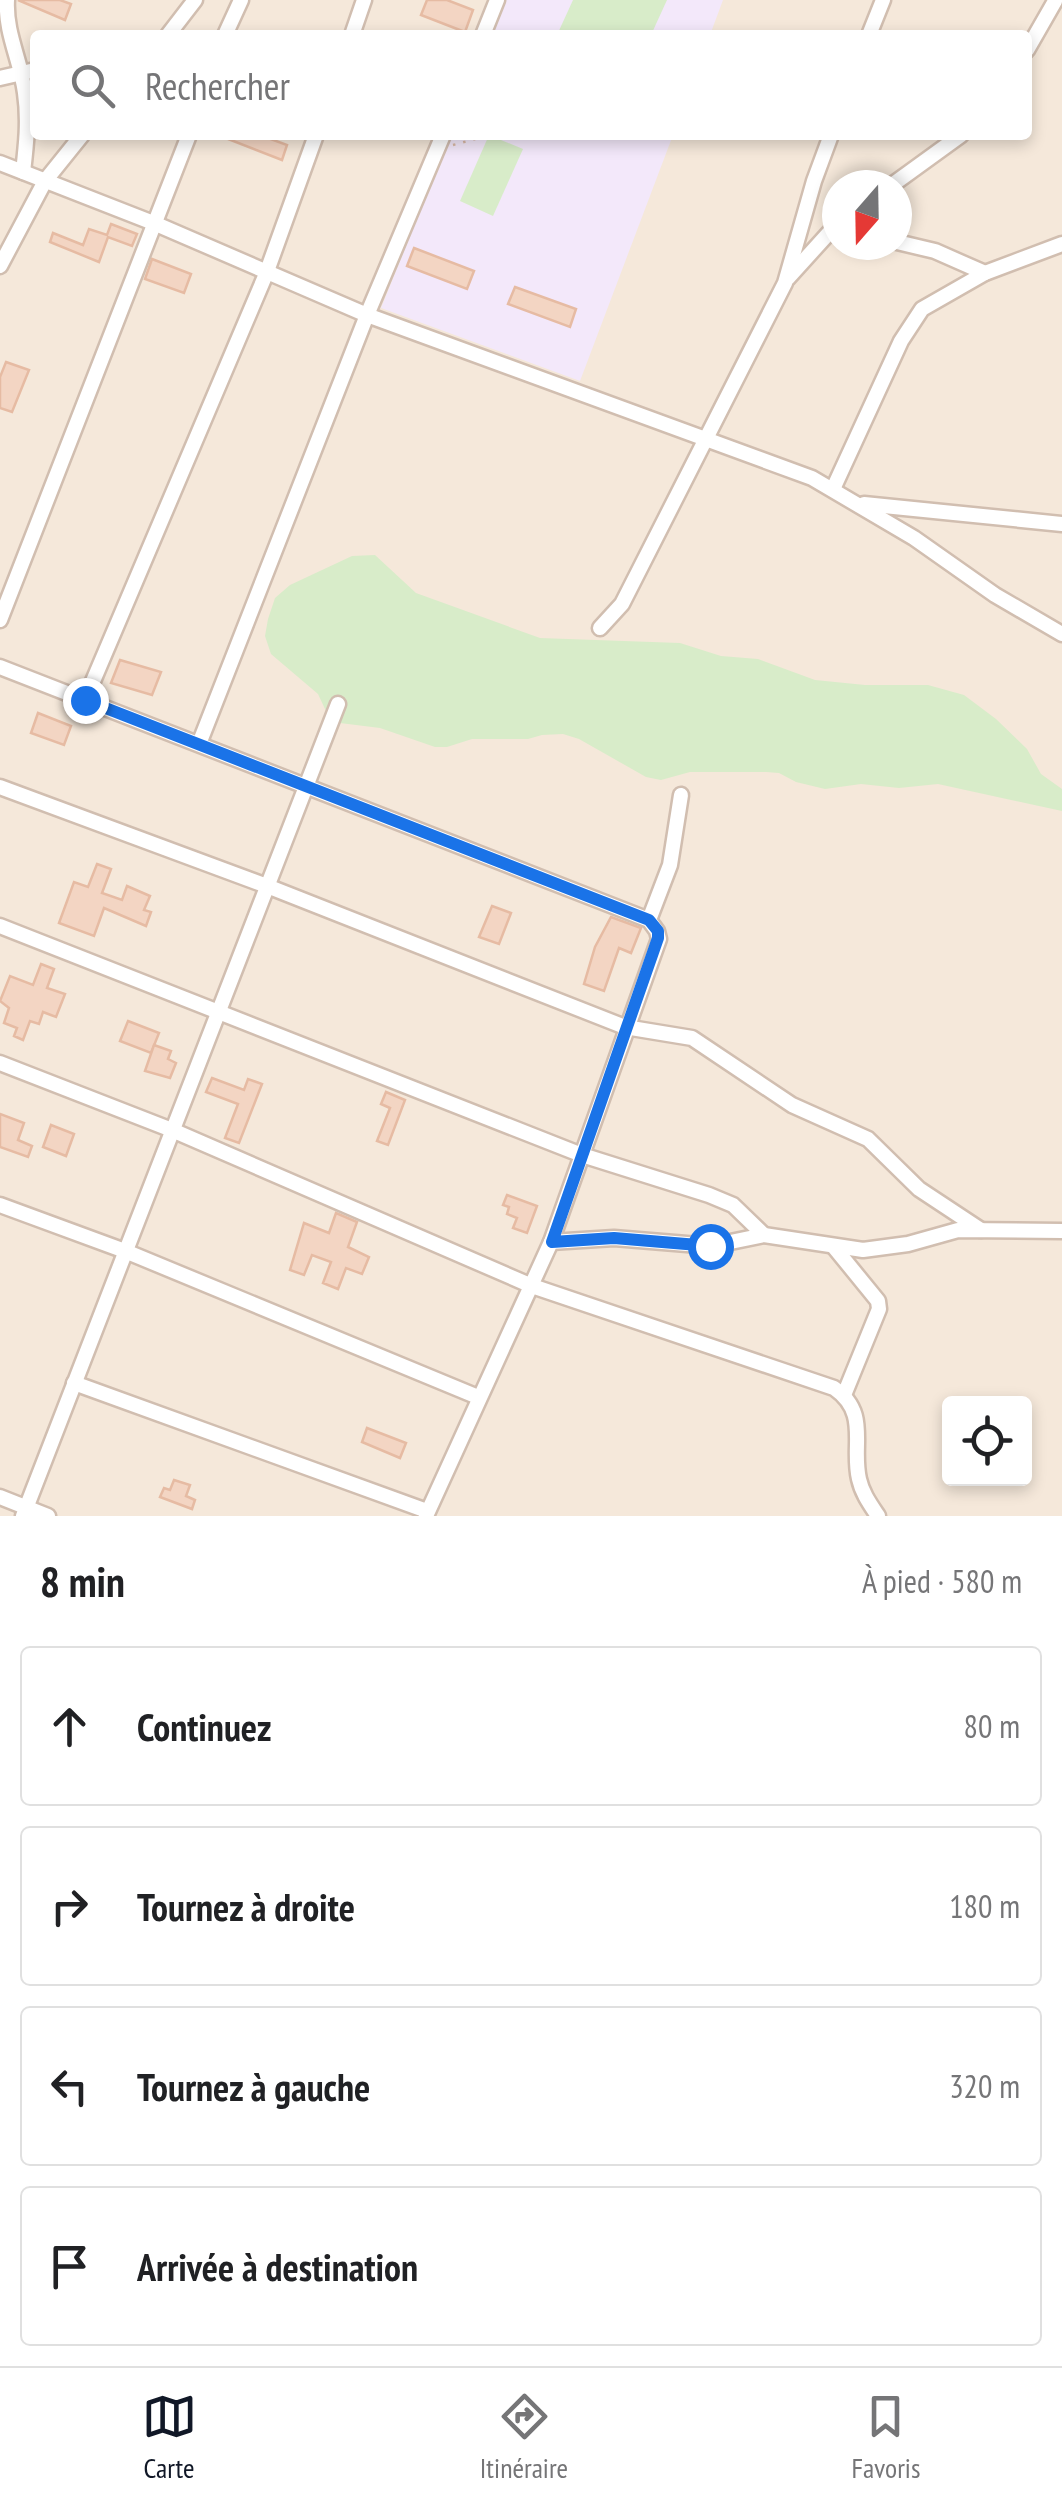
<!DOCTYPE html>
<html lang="fr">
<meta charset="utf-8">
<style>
:root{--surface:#fff;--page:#f2f2f2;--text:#202124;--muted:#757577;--line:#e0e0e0;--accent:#111827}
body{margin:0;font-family:"PT Sans Narrow",sans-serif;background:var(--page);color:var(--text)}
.controls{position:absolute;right:30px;bottom:30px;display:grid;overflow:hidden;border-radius:10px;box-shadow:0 5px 15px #0003}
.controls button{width:90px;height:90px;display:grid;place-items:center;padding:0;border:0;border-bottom:2px solid var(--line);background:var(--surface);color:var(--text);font:50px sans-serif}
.compass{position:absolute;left:822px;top:170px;width:90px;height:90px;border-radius:50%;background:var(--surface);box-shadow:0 5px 15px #0003;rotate:200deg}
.stop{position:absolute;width:30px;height:30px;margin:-22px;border:8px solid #1a73e8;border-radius:50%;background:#fff}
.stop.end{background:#1a73e8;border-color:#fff;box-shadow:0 2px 10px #0008}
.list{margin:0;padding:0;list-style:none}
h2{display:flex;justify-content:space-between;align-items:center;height:130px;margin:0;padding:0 40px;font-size:42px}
h2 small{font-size:32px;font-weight:400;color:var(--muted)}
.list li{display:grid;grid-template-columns:65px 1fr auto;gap:30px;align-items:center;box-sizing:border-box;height:160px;margin:0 20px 20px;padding:0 20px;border:2px solid var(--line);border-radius:10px}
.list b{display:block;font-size:38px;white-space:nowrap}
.list em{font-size:32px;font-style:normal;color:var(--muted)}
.icon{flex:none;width:55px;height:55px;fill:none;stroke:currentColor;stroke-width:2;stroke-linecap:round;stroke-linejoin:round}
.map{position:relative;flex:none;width:1062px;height:1516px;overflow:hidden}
.search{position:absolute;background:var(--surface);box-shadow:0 5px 15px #0003;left:30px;right:30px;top:30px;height:110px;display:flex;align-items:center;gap:25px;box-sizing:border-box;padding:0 35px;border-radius:10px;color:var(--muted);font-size:38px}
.sheet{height:850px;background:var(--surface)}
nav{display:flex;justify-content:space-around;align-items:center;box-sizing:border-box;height:140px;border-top:2px solid var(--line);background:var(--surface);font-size:28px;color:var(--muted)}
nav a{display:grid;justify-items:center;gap:5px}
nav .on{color:var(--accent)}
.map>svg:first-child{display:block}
.residential{fill:#f5e8da;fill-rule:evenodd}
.education{fill:#f3e8fa}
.green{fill:#d8ecc9}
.building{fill:#f3d5c3;stroke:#e6bba3;stroke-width:2.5}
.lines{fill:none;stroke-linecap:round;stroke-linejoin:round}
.street-casing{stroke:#d1beb0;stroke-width:19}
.path{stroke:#d9b8a5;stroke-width:2.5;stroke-dasharray:2.5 8;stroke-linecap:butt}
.street{stroke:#fff;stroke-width:14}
.route{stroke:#1a73e8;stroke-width:12}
</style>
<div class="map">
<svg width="1062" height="1516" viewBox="0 0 1062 1516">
<rect width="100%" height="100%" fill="#fdf6ec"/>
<path class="residential" d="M0,0H1062V1516H0ZM35,35H1027V135H35ZM837,185H897V245H837ZM950,1404H1024V1478H950Z"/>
<g class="education">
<polygon points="506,0 723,0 710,35 492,35"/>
<polygon points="451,135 673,135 580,381 381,308"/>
</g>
<g class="green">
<polygon points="573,0 667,0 651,35 557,35"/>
<polygon points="489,135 523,149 493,216 460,201"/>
<polygon points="375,555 416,593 540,638 680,643 721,656 758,659 815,680 865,685 928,685 964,695 996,719 1027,749 1041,774 1062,789 1062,811 938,784 899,788 861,784 825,789 796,782 779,773 766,772 690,772 661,780 646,777 579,739 563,734 542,735 528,739 472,739 447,747 435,747 380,728 340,723 325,709 318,694 271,654 265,636 268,619 275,598 290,585 352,556"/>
</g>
<g class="building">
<polygon points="18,0 60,0 71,4 65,20"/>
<polygon points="427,0 447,0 473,10 465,32 421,15"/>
<polygon points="218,135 260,135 287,145 282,160"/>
<polygon points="111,224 137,234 132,246 108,237 99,262 50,242 53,233 83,245 89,229 107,235"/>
<polygon points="414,248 474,271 467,289 407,266"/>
<polygon points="152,259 191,274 184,293 145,279"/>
<polygon points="515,287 576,309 570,327 508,304"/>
<polygon points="6,362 29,370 12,412 0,408 0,377"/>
<polygon points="120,660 161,672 152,695 111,683"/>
<polygon points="38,713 71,726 64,745 31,733"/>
<polygon points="97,864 111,869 102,893 122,900 127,886 150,896 144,910 151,912 146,926 104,908 94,936 59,923 74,882 88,887"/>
<polygon points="492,906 511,913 499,944 479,937"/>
<polygon points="611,917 641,928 631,953 619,948 604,991 584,984 595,947"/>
<polygon points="41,964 54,969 47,988 65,994 56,1017 43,1012 39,1024 30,1021 23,1040 14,1036 17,1028 4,1023 9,1008 0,1001 10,976 33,985"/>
<polygon points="128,1021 159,1033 151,1053 120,1041"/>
<polygon points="154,1045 171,1051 168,1059 176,1063 170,1078 145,1071"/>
<polygon points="212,1078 244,1090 248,1079 262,1084 239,1143 225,1138 238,1104 206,1092"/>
<polygon points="386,1092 405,1100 388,1145 377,1141 390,1108 381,1104"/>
<polygon points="0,1114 24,1123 18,1140 32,1146 28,1157 0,1147"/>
<polygon points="51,1125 74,1134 66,1156 43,1147"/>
<polygon points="507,1195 537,1206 527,1233 513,1228 517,1218 507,1214 509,1207 503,1205"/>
<polygon points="336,1213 357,1222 348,1247 369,1257 362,1274 346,1268 338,1289 323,1283 331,1262 312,1255 304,1275 290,1270 304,1223 329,1233"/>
<polygon points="367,1428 406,1443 400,1458 362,1442"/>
<polygon points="174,1480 190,1485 186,1496 195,1500 192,1509 160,1497 164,1488 170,1490"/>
</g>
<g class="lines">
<g class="street-casing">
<g id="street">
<path d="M7,0C5,33 21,61 25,93C29,120 26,146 23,172"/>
<polyline points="168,35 195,0"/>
<polyline points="225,35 241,0"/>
<polyline points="352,35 364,0"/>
<polyline points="483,35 497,0"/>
<polyline points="869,35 883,0"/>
<polyline points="1027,50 1055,1"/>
<polyline points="0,78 35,70"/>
<polyline points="0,163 156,224 367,315 812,478 914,538 995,595 1062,634"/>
<polyline points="892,185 961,135"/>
<polyline points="897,242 935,251 985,273"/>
<polyline points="0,266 45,181 82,135"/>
<polyline points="788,278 837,224"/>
<polyline points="833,489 901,341 922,309 985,273 1062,244"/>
<polyline points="864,504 1062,524"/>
<polyline points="0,620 189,135"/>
<polyline points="600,628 622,604 785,283 814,181 831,135"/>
<polyline points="0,667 649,920 657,931 659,939 551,1242 426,1516"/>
<polyline points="85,700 266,274 316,135"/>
<polyline points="199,744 367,315 443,135"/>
<polyline points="0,787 267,886 625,1027 692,1038 792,1105 868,1139 919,1189 981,1230"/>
<polyline points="649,920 670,865 681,795"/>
<polyline points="0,926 582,1155 709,1195 733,1205 764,1235"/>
<path d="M0,1063L172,1130L532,1286L834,1388C870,1413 851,1445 859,1479C862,1493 870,1504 878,1516"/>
<polyline points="0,1205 125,1251 478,1397"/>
<polyline points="551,1242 614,1238 711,1246 764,1235 863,1250 908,1244 958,1230 1062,1231"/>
<polyline points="834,1247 878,1301 879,1309 844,1395"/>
<polyline points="74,1383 427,1511"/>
<polyline points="0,1497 48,1516"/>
<polyline points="23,1516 338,704"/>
</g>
</g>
<polyline class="path" points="453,145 490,135"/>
<use href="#street" class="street"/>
</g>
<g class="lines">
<polyline class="route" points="85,700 649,920 658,931 658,938 552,1242 614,1238 710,1246"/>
</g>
</svg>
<div class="controls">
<button><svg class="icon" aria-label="locate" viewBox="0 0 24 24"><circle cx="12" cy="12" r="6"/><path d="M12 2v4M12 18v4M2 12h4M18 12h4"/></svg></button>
</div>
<svg class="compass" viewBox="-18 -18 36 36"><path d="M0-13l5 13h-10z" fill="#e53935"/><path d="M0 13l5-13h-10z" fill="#757577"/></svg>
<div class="stop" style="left:710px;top:1246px"></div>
<div class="stop end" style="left:85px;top:700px"></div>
<div class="search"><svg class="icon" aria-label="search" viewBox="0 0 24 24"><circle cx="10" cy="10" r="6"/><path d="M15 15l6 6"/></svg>Rechercher</div>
</div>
<section class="sheet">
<h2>8 min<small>À pied · 580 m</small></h2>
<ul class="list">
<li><svg class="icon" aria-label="ahead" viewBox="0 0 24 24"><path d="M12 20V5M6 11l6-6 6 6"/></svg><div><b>Continuez</b></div><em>80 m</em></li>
<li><svg class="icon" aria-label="right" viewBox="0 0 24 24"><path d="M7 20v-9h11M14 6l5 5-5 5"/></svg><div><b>Tournez à droite</b></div><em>180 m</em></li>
<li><svg class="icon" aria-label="left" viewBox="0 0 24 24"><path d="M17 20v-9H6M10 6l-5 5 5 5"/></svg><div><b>Tournez à gauche</b></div><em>320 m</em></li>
<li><svg class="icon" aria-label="arrive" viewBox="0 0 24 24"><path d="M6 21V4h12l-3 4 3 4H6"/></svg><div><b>Arrivée à destination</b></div></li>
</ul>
</section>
<nav>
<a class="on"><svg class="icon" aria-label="map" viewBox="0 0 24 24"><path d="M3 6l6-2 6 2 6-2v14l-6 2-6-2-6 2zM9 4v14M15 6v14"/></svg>Carte</a>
<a><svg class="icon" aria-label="directions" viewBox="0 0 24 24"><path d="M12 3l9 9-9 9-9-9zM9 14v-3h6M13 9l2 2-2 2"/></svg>Itinéraire</a>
<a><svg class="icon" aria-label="saved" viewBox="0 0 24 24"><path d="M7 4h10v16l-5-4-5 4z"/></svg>Favoris</a>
</nav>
